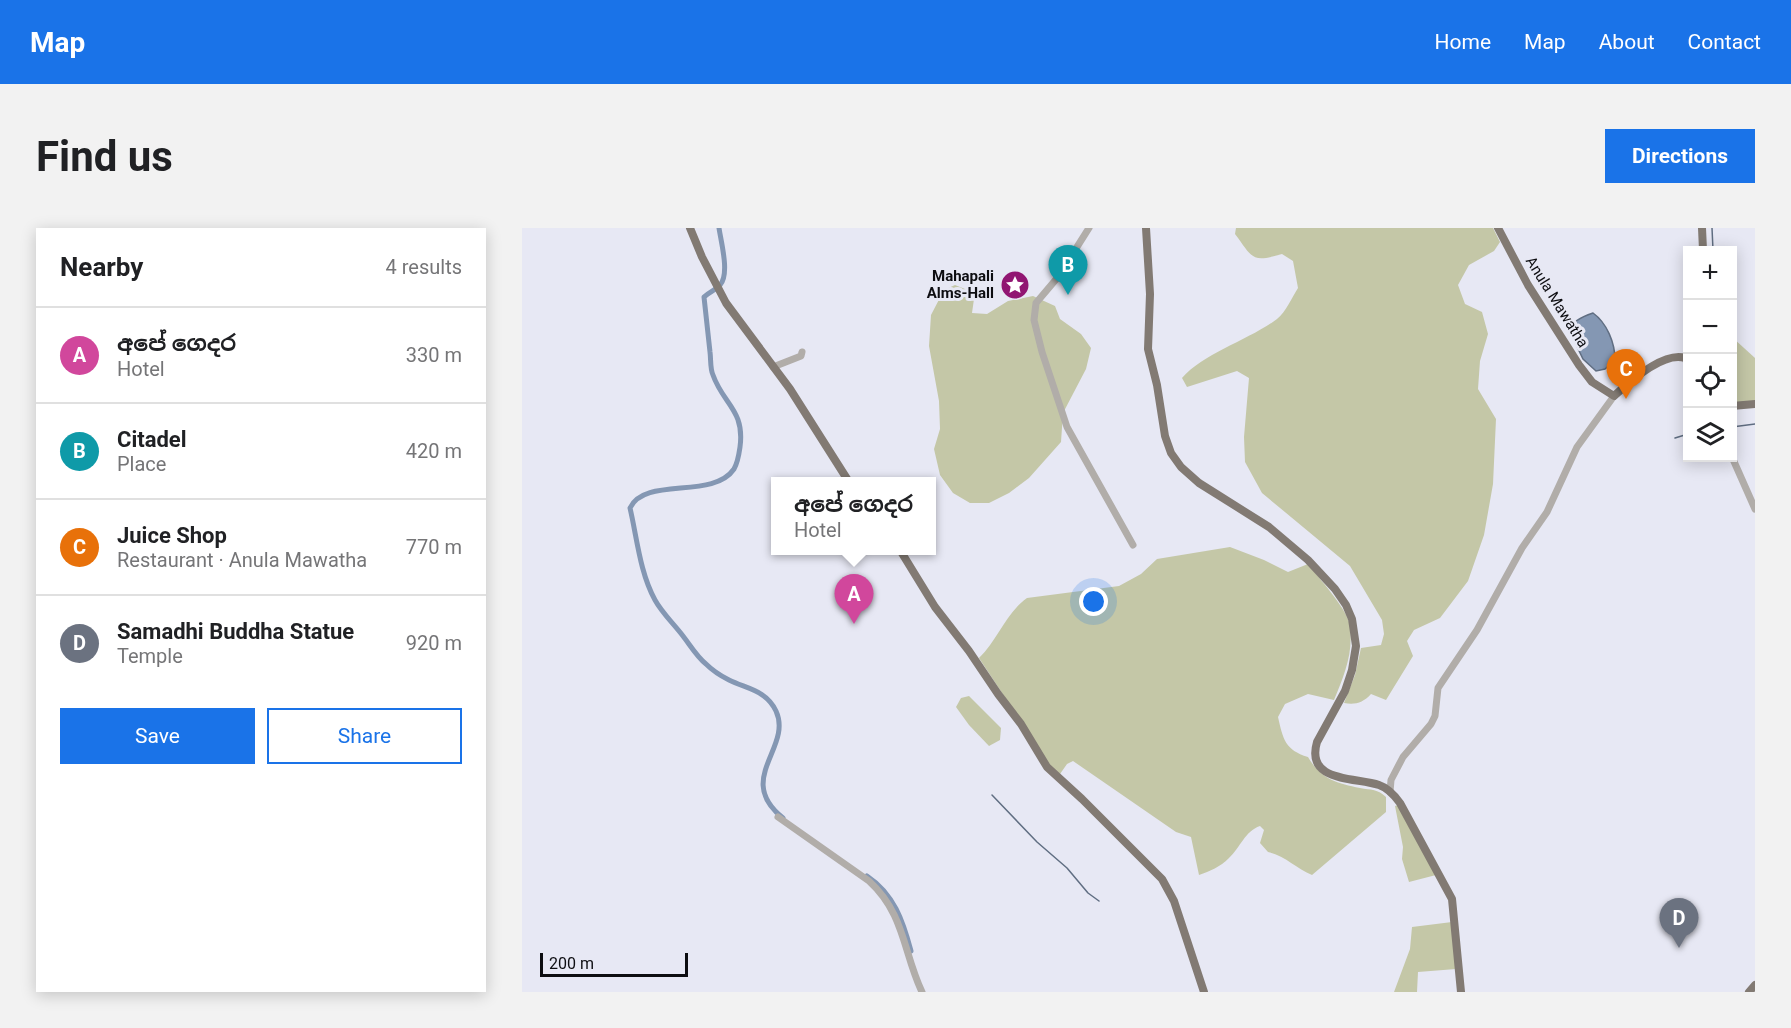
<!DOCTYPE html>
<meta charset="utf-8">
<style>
:root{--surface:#fff;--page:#f2f2f2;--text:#202124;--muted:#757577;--line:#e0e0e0;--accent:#1a73e8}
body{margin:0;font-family:Roboto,"Noto Sans Sinhala",sans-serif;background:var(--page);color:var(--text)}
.controls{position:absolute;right:18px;top:18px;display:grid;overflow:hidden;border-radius:0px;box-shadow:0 3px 15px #0003}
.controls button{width:54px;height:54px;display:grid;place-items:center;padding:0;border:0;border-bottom:2px solid var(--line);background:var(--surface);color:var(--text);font:30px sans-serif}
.scale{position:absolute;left:18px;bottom:15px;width:148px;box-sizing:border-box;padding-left:6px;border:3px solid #0d0d11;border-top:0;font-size:16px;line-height:21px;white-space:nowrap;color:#0d0d11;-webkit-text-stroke:4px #e7e8f4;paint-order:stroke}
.you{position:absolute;left:572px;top:374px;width:21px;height:21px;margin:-15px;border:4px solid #fff;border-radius:50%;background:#1a73e8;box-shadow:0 0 0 9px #1a73e833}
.badge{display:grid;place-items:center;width:39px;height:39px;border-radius:50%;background:var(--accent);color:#fff;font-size:20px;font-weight:700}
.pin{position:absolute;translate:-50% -50px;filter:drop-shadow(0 2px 3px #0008)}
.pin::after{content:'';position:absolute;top:32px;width:21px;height:18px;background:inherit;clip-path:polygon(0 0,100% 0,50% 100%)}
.popup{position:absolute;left:249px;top:249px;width:165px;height:78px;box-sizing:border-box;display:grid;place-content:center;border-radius:0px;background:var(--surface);filter:drop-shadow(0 2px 4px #0005);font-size:20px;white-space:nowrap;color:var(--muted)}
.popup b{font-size:22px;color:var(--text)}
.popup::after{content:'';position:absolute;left:50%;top:100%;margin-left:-12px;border:12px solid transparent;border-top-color:var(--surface)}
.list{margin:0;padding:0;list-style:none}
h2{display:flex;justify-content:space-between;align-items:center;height:78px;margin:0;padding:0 24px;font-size:26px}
h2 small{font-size:20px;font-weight:400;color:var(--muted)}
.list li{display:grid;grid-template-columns:39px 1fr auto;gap:18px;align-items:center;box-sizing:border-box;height:96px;padding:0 24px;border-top:2px solid var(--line)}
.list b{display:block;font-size:22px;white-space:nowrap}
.list p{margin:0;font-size:20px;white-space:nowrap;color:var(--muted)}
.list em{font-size:20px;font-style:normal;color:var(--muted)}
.actions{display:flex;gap:12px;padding:18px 24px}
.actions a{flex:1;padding:14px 0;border:2px solid var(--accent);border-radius:0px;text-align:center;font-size:21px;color:var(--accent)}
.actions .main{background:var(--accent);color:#fff}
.icon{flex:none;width:33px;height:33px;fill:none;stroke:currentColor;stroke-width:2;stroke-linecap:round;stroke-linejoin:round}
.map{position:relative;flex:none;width:1233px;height:764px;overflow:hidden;border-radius:0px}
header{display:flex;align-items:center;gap:36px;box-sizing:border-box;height:84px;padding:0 30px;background:var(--accent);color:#fff}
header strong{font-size:28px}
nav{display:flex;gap:33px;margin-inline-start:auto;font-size:21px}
.intro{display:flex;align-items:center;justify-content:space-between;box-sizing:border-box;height:144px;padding:0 36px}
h1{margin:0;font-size:42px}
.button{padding:15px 27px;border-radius:0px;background:var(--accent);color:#fff;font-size:21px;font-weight:700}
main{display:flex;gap:36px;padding:0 36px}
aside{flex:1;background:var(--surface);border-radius:0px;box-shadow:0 3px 15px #0003}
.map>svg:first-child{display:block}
.green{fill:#c4c7a7}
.water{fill:#8497b3;stroke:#606e82;stroke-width:1.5}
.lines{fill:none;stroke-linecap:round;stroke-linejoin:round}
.stream{stroke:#606e82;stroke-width:1.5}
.canal{stroke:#8497b3;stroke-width:5}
.minor{stroke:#b1ada9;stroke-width:7}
.major{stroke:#827a73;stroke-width:8}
.labels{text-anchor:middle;stroke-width:6;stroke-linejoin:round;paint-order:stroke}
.poi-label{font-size:15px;font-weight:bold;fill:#0d0d11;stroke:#e7e8f4;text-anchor:end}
.street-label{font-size:15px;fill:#0d0d11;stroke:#e7e8f4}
</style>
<header>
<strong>Map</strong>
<nav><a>Home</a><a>Map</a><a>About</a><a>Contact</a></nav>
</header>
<div class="intro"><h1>Find us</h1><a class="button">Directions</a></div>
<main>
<aside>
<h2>Nearby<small>4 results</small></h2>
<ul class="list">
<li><span class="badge" style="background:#d1479c">A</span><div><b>අපේ ගෙදර</b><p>Hotel</p></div><em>330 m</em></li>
<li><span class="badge" style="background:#0f9aa8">B</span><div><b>Citadel</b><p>Place</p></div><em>420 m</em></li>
<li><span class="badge" style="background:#e8710a">C</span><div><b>Juice Shop</b><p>Restaurant · Anula Mawatha</p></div><em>770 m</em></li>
<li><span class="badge" style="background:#6b7280">D</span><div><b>Samadhi Buddha Statue</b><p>Temple</p></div><em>920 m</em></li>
</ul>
<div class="actions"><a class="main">Save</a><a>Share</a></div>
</aside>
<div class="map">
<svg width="1233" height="764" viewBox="0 0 1233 764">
<rect width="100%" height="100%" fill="#e7e8f4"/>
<g class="green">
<path d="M714,0H971L978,14L972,23L947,37L936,57L943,76L960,84L966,106L958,133L956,161L974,191L971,256L962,307L946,353L918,390L892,402L885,413L891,428L864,472L849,466C841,475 833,477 822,475L833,447L839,420L859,417L862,406L860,392L828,338L740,265L723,234L722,209L727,150L715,143L665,159L660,150C682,125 727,112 755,91C764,84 770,69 776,60L771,33L760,26C729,35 731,30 713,6Z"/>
<polygon points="433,57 448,63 452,71 450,85 465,86 486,73 511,68 533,78 538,91 559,106 569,120 564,141 541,185 539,214 507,250 487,265 467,275 448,275 431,265 418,247 412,221 418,201 417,173 407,118 409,87 422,62"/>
<polygon points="1211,110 1233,130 1233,173 1211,176"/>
<path d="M708,319L742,332L766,344L786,336C797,350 823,379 827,394C833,422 822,448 812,472L786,466L763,476L756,489C761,511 763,522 786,529C799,551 814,555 838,560C849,562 856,561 864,569V584L790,647C773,640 764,628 746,624L738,615L742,602L738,598C723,603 718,620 707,630C698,639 688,643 677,647L669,609L654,604L551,533L545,536L538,546L528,538L457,430C476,412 483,386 505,370L597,358L619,346L635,331Z"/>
<polygon points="447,468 479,500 478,512 467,518 447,497 434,479 439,470"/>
<polygon points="876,577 914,647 887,654 880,631 881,619 873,578"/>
<polygon points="930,694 934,741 896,744 895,764 872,764 888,721 890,699"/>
</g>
<path class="water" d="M1071,85C1085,95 1093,115 1093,132L1083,141L1074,143L1061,131L1047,102C1050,93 1062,88 1071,85Z"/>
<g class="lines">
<g class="stream">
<polyline points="1190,0 1191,22"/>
<polyline points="1210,199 1233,196"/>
<polyline points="1153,210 1166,206"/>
<polyline points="470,567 515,614 545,640 566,665 577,673"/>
</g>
<g class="canal">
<path d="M197,0C199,14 208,46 198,57C194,62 187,64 182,69C184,87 186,106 188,124C189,131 188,141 191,147C201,176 223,182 218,219C217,226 216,234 212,241C191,272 123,248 108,280C115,310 118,345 133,372C140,385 152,396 161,408C168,417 175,429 184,436C190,442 199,448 207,452C225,461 244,462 254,483C271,520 212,551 261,590"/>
<path d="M345,648C372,666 381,693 389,723"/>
</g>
<g class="minor">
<polyline points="567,0 536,49 514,75 512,92 520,124 545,199 611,317"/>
<polyline points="251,139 279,128 280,124"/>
<polyline points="1210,229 1233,281"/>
<polyline points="868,564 869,552 881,529 909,496 913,488 916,460 955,402 1000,320 1025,284 1055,219 1092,168"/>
<path d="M256,589L347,653C383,686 381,724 400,764"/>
</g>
<g class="major">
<polyline points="168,0 180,29 204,75 268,161 327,254"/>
<path d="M624,0L628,66L626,121L635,157L643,208L649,225L659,239L677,255L747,299L786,332L813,361L824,377L830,391L834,418L830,442L823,463L795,514C783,555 834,549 857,557C866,560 873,568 878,575L930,671L939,764"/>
<path d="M976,0L1006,57L1057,137L1070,154L1092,168C1106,155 1142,123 1163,130L1166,135"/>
<polyline points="1180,0 1181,22"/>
<polyline points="1210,178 1233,176"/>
<polyline points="378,322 413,379 447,423 476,466 499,496 525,539 560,571 640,651 652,673 682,764"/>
<polyline points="1227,764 1233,757"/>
</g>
</g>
<defs>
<g id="sight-disc" transform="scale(1.5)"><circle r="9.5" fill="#911572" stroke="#e7e8f4"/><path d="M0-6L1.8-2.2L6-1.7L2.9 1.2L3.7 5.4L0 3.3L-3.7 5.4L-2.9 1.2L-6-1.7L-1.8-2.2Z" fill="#fff"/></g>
</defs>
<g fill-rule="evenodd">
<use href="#sight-disc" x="493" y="57"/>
</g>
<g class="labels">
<g class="poi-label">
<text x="472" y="53">Mahapali<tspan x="472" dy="17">Alms-Hall</tspan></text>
</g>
<g class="street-label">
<text transform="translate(1035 74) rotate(58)" y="5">Anula Mawatha</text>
</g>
</g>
</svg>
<div class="controls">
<button>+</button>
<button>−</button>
<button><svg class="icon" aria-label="locate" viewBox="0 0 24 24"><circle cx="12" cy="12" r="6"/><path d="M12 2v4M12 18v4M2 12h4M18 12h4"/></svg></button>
<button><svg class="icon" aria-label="layers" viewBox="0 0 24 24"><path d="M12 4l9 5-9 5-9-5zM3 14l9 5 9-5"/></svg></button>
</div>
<div class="scale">200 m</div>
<div class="you"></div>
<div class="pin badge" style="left:332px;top:396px;background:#d1479c">A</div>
<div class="popup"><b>අපේ ගෙදර</b>Hotel</div>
<div class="pin badge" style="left:546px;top:67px;background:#0f9aa8">B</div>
<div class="pin badge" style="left:1104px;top:171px;background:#e8710a">C</div>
<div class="pin badge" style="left:1157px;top:720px;background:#6b7280">D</div>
</div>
</main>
